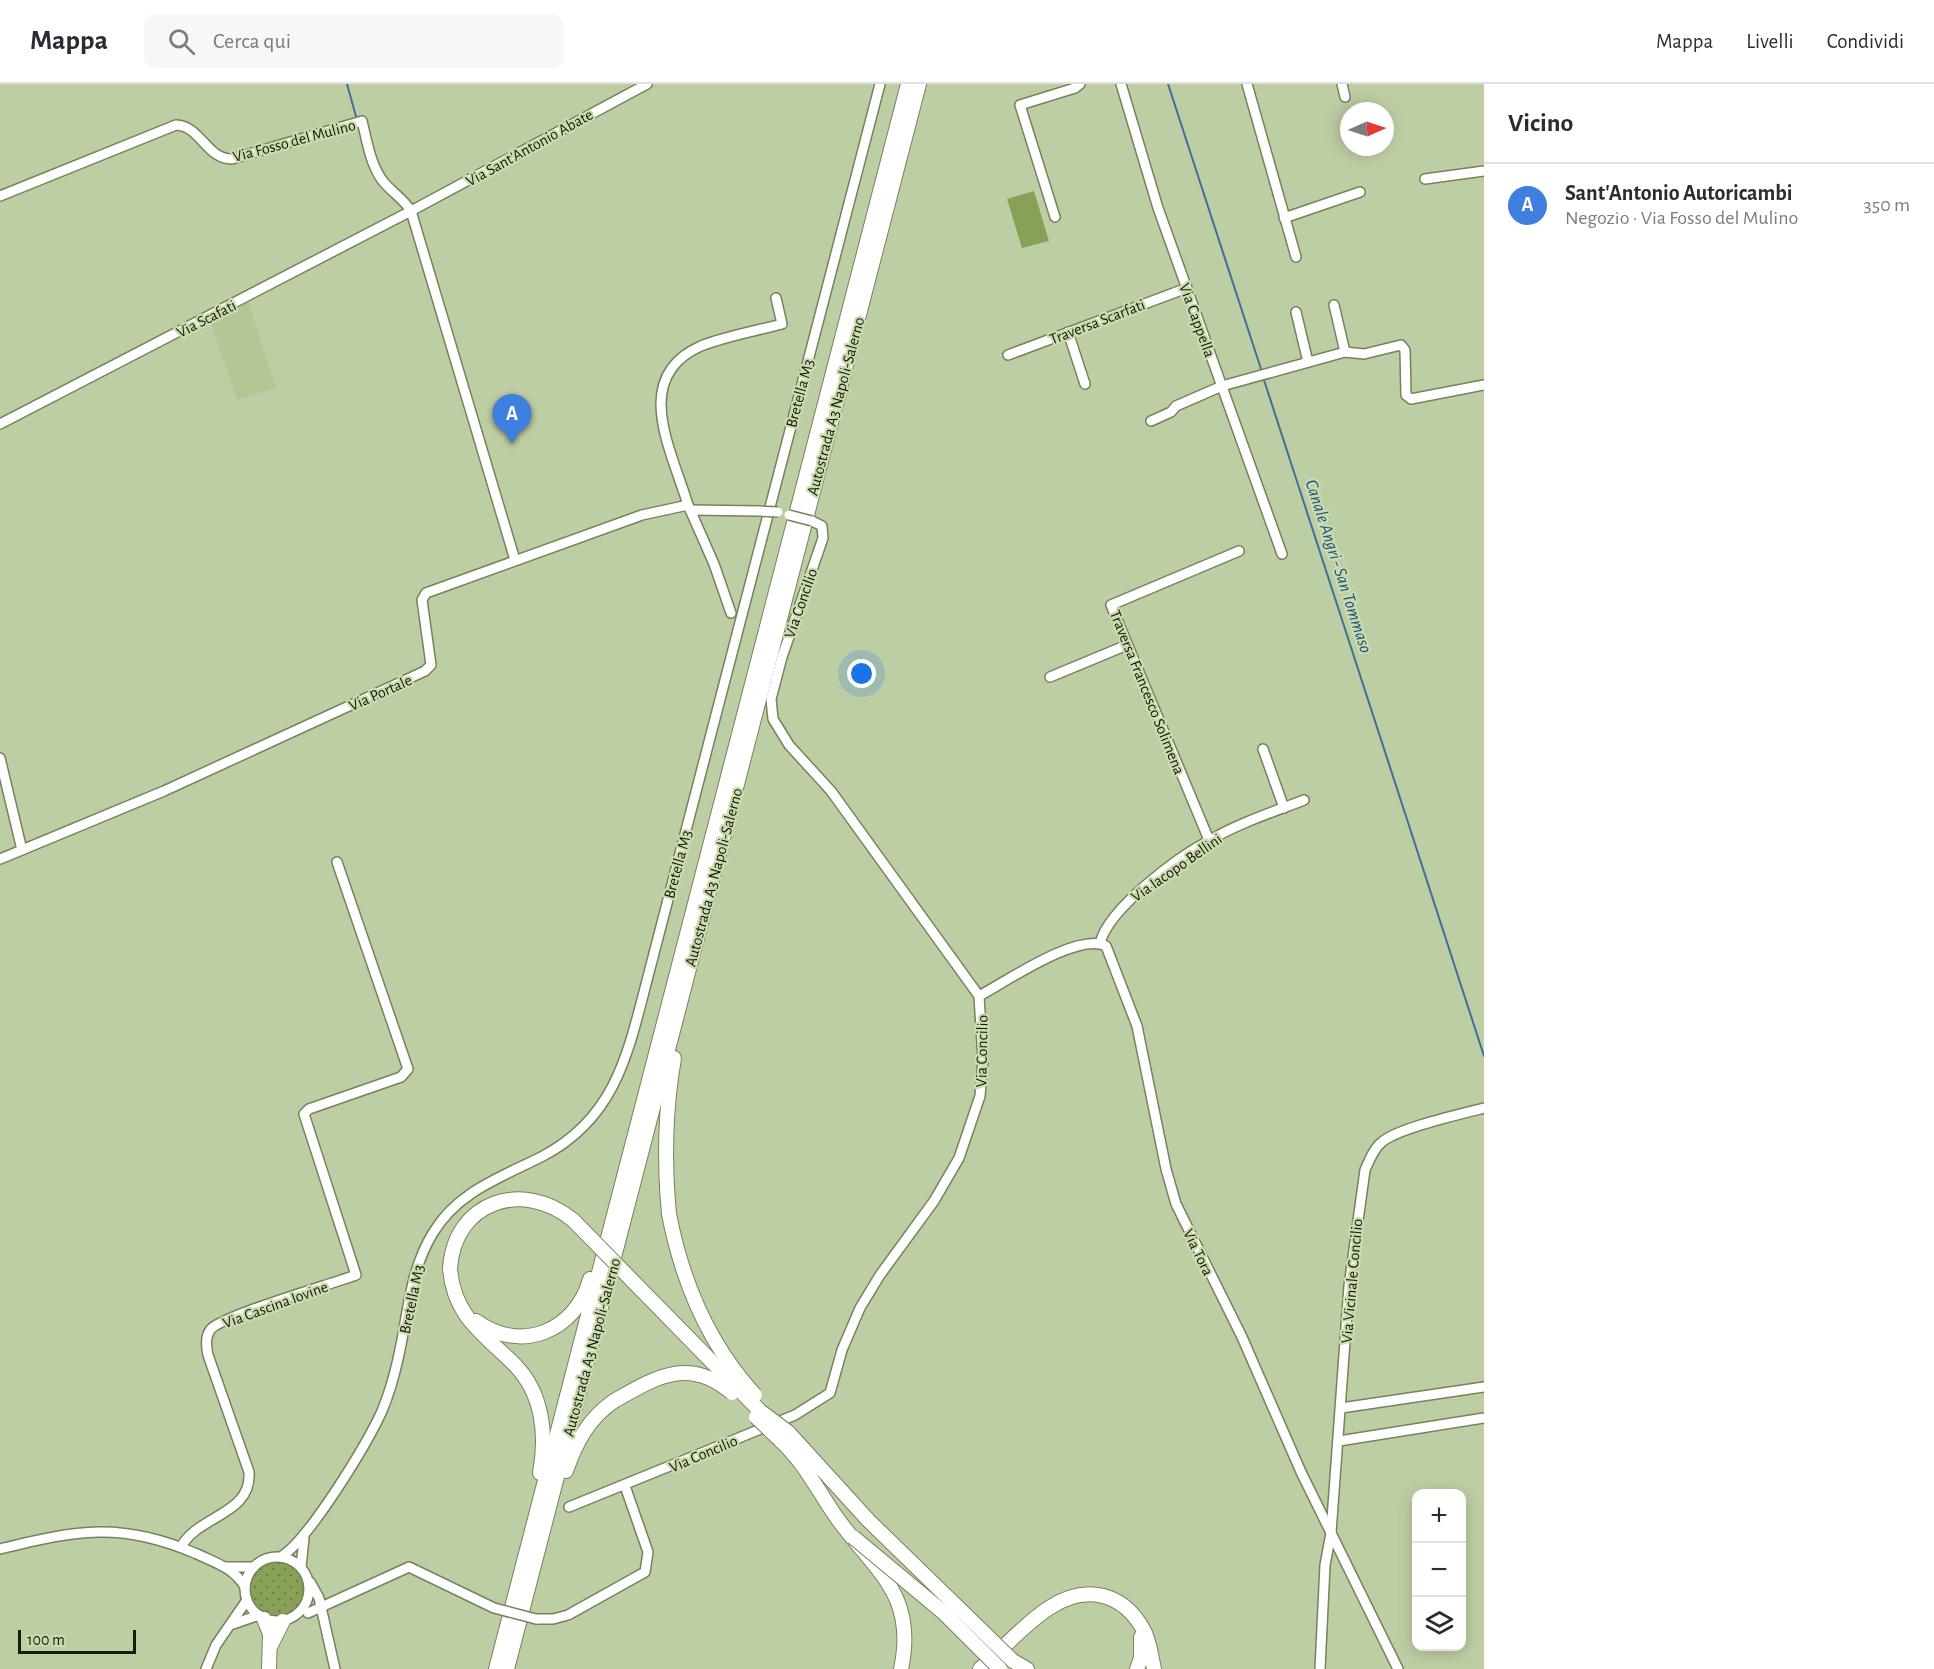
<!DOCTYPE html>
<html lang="it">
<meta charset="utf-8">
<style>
:root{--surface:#fff;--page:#f7f7f7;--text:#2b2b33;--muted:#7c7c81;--line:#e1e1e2;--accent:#ea580c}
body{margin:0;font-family:"Alegreya Sans",sans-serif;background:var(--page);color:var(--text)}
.controls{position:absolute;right:18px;bottom:18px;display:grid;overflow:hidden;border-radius:12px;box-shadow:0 3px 15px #0003}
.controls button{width:54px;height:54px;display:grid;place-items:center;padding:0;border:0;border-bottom:2px solid var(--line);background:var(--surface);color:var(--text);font:30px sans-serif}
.compass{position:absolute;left:1340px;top:18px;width:54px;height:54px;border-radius:50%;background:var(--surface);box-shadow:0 3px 15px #0003;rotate:87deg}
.scale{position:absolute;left:18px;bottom:15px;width:118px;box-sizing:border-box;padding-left:6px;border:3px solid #161b0b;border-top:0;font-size:16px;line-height:21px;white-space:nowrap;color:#161b0b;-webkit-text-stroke:4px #cbdbb0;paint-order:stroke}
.you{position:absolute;left:862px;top:590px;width:21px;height:21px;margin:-15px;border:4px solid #fff;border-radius:50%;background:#1a73e8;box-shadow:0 0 0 9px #1a73e833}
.badge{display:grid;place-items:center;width:39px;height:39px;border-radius:50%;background:var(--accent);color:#fff;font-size:20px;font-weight:700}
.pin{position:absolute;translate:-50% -50px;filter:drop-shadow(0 2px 3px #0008)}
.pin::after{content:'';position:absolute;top:32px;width:21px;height:18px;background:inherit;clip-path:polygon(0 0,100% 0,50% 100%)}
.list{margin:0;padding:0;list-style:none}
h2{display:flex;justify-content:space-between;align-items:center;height:78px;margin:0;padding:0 24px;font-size:26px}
h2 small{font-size:20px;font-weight:400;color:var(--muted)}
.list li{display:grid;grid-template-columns:39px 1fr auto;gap:18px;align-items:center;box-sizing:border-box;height:84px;padding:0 24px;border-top:2px solid var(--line)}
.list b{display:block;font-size:22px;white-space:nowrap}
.list p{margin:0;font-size:20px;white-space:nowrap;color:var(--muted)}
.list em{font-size:20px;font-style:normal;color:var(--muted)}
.icon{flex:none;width:33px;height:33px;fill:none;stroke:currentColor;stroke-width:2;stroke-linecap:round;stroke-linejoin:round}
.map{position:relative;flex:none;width:1484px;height:1585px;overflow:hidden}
header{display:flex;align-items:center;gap:36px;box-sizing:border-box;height:84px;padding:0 30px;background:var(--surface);border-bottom:2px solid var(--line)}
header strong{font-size:28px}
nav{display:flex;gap:33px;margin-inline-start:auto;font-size:21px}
.search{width:420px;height:54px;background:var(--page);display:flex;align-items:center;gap:15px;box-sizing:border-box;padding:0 21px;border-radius:12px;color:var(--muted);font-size:22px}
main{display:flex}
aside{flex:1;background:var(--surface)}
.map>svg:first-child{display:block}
.built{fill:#b3c694}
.grass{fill:url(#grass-dots)}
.pitch{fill:#88a156}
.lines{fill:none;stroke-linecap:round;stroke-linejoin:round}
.stream{stroke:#3e7295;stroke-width:2}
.minor-casing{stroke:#74835b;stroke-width:12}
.highway-casing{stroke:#74835b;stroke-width:16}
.minor{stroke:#fff;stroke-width:9}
.highway{stroke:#fff;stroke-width:14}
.minor-bridge-casing{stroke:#74835b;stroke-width:12;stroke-linecap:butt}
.highway-bridge-casing{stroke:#74835b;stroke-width:16;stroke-linecap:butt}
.minor-bridge{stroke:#fff;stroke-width:9}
.highway-bridge{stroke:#fff;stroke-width:14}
.labels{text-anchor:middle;stroke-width:4.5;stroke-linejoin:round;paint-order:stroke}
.street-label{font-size:16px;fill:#161b0b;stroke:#cbdbb0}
.water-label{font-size:18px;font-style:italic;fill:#20547b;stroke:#cbdbb0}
</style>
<header>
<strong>Mappa</strong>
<div class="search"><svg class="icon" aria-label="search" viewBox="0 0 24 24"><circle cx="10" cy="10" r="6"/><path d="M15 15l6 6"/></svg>Cerca qui</div>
<nav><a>Mappa</a><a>Livelli</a><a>Condividi</a></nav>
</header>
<main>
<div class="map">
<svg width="1484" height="1585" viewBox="0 0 1484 1585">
<defs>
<pattern id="grass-dots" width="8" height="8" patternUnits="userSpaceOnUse" patternTransform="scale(1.5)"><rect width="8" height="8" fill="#88a156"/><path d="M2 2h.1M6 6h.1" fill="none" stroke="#6e8245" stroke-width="1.8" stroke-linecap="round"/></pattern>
</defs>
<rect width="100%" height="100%" fill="#becea4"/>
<polygon class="built" points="248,217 276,304 237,316 210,237"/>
<circle class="grass" cx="277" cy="1505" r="27"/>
<polygon class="pitch" points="1034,107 1049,157 1022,164 1007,115"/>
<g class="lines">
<g class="stream">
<polyline points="347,0 357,36"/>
<polyline points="1168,0 1262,288"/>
<polyline points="1263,293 1484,972"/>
</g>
<g class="minor-casing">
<g id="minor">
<polyline points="1121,0 1158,124 1282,470"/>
<polyline points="1247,0 1296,173"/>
<polyline points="1342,0 1345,13"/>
<polyline points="1425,95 1484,87"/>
<path d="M0,112L176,41C201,42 206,75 232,75L362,37C367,57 370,79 382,96C391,108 403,114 411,127L515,476"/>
<polyline points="1055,133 1020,21 1075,4 1080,0"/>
<polyline points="1284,134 1360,108"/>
<polyline points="1334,221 1345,268"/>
<polyline points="1296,228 1308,278"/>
<polyline points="1068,248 1085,300"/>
<polyline points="1008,271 1187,204"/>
<polyline points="1151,337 1171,328 1176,322 1222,302 1345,268 1364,270 1401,261 1405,266 1406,311 1411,315 1484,301"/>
<polyline points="0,340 411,127 647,0"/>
<path d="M688,421C672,367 630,293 701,262C726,252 756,247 782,240L776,214"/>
<polyline points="690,426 759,427"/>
<polyline points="1050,593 1127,561"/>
<polyline points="1263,665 1284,724"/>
<polyline points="0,674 22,766"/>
<polyline points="1209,756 1111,521 1239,467"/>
<polyline points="0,775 164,707 425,587 431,581 422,516 426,509 642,431 688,421 714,480 731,529"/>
<path d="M1100,859C1109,824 1178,773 1210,756C1239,739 1273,728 1304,716"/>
<path d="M979,912C1007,897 1078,848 1106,862L1137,942L1166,1085L1176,1120L1242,1253L1301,1388L1398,1585"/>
<polyline points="1341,1324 1484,1303"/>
<polyline points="1339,1357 1484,1334"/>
<polyline points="569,1423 795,1331 830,1309 842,1266 860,1224 880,1191 934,1117 959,1074 980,1012 983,976 979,912 831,707 789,661 773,635 771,615 782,573 823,454 822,442 812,437"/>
<path d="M181,1463C198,1431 252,1431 249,1388L208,1271C206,1262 205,1252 211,1245C224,1231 332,1200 356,1191L304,1030L309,1025L401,993L408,985L337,778"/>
<path d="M0,1465C77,1446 121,1437 197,1470C216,1479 234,1484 245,1503"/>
<path d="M282,1472C310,1454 367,1360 382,1327C389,1310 394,1293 398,1275C408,1232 409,1188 433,1149C458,1107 502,1093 543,1072C613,1035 627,974 645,904L880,0"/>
<circle cx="277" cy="1505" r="32"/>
<polyline points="226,1483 254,1483"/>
<polyline points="301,1483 304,1454"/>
<polyline points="310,1498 319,1514 335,1585"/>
<polyline points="308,1529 409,1483 494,1524"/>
<polyline points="536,1535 553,1535 568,1531 645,1488 648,1468 625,1402"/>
<polyline points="233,1540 259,1531"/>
<polyline points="206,1585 216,1561 247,1516"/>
<path d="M1320,1585L1325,1481L1331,1449L1349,1202L1365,1086C1369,1077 1374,1064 1382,1058C1398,1044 1461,1030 1484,1024"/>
</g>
</g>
<g class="highway-casing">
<g id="highway">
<path d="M669,1130C664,1077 665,1026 674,974"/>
<path d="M450,1185C454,1233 484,1250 515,1281C543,1310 547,1351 540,1389"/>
<path d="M476,1237C521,1270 576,1247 590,1195"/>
<polyline points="788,1348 868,1436"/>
<path d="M780,1356C805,1379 818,1407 837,1434C875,1487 917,1510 901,1585"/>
<path d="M566,1387C576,1358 589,1334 614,1317"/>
<polyline points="264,1535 270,1550 269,1585"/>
<polyline points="271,1561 283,1537"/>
<polyline points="1013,1577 1027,1585"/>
<polyline points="496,1585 908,0"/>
<polyline points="507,1585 919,0"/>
<path d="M980,1585C1003,1565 1024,1540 1049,1524C1085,1500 1122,1508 1143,1545C1150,1557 1151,1572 1154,1585"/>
<polyline points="1137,1585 1141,1574 1141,1553"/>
</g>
</g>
<use href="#minor" class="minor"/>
<use href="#highway" class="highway"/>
<g class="minor-bridge-casing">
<g id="minor-bridge">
<polyline points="759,427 778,428"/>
<polyline points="789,431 812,437"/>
<polyline points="494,1524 536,1535"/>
</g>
</g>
<g class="highway-bridge-casing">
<g id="highway-bridge">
<path d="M669,1130C682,1197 708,1260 755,1311"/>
<path d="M450,1185C454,1117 523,1095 573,1136L760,1327L788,1348"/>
<path d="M614,1317C656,1293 689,1272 732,1309"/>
<polyline points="756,1333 780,1356"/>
<polyline points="868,1436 1013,1577"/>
<polyline points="853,1453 943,1528 1000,1585"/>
</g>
</g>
<use href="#minor-bridge" class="minor-bridge"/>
<use href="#highway-bridge" class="highway-bridge"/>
</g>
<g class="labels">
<g class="street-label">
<text transform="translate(294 56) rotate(-15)" y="6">Via Fosso del Mulino</text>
<text transform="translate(529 63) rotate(-29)" y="6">Via Sant'Antonio Abate</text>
<text transform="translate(206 234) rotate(-27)" y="6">Via Scafati</text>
<text transform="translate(1198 236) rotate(70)" y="6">Via Cappella</text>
<text transform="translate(1097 237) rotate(-21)" y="6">Traversa Scarfati</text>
<text transform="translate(799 309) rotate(-75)" y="6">Bretella M3</text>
<text transform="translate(835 322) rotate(-75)" y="6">Autostrada A3 Napoli-Salerno</text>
<text transform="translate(800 519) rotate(-71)" y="6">Via Concilio</text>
<text transform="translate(380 608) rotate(-24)" y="6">Via Portale</text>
<text transform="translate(1148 608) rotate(68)" y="6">Traversa Francesco Solimena</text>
<text transform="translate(677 780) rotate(-75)" y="6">Bretella M3</text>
<text transform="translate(1176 783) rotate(-35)" y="6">Via Iacopo Bellini</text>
<text transform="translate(713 793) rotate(-75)" y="6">Autostrada A3 Napoli-Salerno</text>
<text transform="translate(981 967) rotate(-89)" y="6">Via Concilio</text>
<text transform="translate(1199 1168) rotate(64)" y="6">Via Tora</text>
<text transform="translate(1351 1197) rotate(-85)" y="6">Via Vicinale Concilio</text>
<text transform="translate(411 1215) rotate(-78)" y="6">Bretella M3</text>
<text transform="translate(275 1220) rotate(-20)" y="6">Via Cascina Iovine</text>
<text transform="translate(591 1263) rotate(-75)" y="6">Autostrada A3 Napoli-Salerno</text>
<text transform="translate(703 1369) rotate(-23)" y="6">Via Concilio</text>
</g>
<g class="water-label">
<text transform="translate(1339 482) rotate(72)" y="6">Canale Angri - San Tommaso</text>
</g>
</g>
</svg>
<div class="controls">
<button>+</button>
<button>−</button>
<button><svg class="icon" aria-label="layers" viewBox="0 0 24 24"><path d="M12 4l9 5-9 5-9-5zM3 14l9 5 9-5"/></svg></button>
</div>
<svg class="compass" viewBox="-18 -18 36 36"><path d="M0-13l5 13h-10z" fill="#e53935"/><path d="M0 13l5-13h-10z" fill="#7c7c81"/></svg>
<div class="scale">100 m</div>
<div class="you"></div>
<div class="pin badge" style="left:512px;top:360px;background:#3f7fe0">A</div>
</div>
<aside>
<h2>Vicino<small></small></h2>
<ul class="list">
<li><span class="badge" style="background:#3f7fe0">A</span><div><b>Sant'Antonio Autoricambi</b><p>Negozio · Via Fosso del Mulino</p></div><em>350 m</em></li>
</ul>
</aside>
</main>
